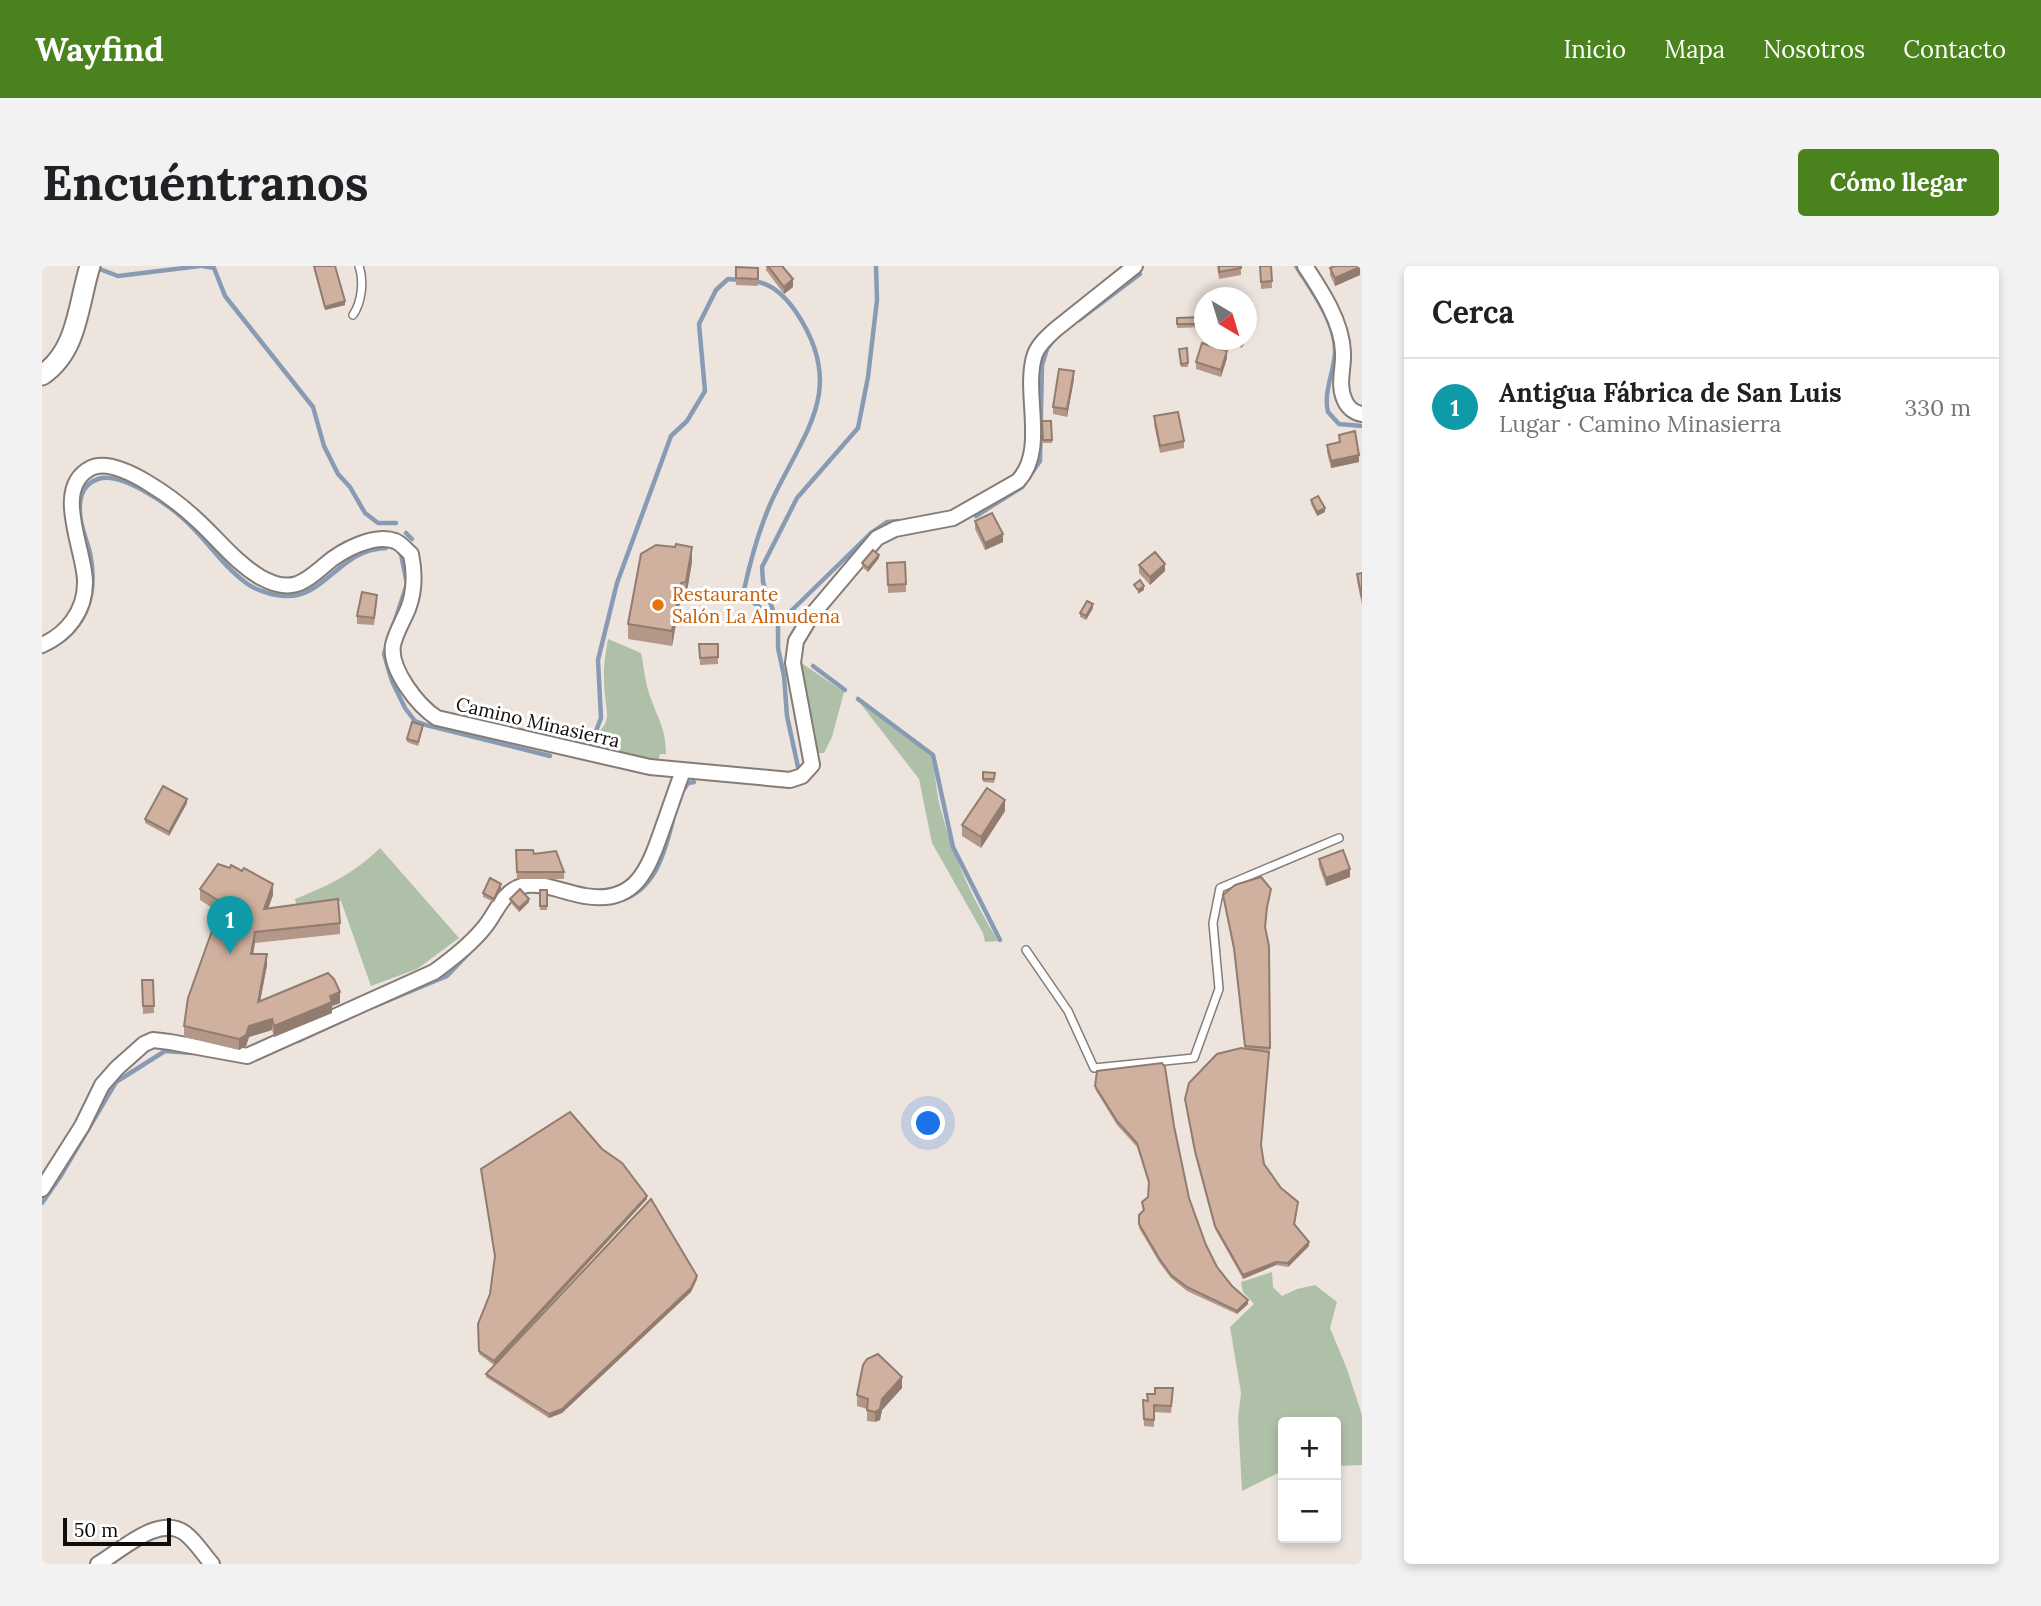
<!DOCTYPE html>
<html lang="es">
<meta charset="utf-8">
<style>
:root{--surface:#fff;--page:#f2f2f2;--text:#202124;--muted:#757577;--line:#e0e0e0;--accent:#4a831d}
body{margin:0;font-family:Lora,serif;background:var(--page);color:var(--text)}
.controls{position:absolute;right:21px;bottom:21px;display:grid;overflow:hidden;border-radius:7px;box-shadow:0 4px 10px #0003}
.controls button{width:63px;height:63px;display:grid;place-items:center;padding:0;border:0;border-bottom:2px solid var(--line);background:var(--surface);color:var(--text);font:35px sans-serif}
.compass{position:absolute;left:1152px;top:21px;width:63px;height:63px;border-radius:50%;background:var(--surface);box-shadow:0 4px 10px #0003;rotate:142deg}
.scale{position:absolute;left:21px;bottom:18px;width:108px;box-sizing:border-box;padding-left:7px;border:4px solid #0f0c0a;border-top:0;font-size:19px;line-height:24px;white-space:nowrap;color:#0f0c0a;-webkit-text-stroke:5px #fff;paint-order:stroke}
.you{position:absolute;left:887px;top:858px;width:24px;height:24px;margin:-18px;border:5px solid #fff;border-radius:50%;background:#1a73e8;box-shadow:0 0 0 10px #1a73e833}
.badge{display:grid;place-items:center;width:46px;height:46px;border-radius:50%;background:var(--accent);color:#fff;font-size:23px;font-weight:700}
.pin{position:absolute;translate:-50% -58px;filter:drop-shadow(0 2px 4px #0008)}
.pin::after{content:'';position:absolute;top:37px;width:24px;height:21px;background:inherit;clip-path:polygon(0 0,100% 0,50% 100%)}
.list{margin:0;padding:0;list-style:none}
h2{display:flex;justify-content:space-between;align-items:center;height:91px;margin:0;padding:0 28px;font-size:30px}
h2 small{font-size:23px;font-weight:400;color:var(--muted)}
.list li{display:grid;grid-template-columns:46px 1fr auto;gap:21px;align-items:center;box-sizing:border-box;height:98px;padding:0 28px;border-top:2px solid var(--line)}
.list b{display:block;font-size:26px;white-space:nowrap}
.list p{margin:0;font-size:23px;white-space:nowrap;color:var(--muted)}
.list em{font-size:23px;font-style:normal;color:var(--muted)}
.map{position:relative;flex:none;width:1320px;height:1298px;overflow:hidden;border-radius:7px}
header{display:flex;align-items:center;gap:42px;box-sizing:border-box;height:98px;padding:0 35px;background:var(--accent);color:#fff}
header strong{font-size:33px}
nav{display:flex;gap:38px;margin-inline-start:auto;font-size:24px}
.intro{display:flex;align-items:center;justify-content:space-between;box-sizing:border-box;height:168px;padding:0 42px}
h1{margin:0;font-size:49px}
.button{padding:18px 32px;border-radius:7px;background:var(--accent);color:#fff;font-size:24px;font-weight:700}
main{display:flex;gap:42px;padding:0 42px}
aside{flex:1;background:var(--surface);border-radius:7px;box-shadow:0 4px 10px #0003}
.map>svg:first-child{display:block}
.green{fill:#afc0a9}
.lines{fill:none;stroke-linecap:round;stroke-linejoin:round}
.stream{stroke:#879cb4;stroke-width:4.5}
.lane-casing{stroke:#857c77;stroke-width:10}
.street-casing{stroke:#857c77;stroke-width:18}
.secondary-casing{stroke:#857c77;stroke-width:23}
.lane{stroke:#fff;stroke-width:7}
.street{stroke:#fff;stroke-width:14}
.secondary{stroke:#fff;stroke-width:19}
.wall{fill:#b39889}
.shaded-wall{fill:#927c6f}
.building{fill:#d0b19f;stroke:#927c6f;stroke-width:2}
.food-dot{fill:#e8710a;stroke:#fff;stroke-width:2.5}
.labels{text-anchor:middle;stroke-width:6;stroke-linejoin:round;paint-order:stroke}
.food-label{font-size:19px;fill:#c56008;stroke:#fff;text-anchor:start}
.street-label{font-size:19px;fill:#0f0c0a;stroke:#fff}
</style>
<header>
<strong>Wayfind</strong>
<nav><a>Inicio</a><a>Mapa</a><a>Nosotros</a><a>Contacto</a></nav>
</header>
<div class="intro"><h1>Encuéntranos</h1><a class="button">Cómo llegar</a></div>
<main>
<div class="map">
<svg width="1320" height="1298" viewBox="0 0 1320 1298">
<rect width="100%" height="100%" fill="#eee4de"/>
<g class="green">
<path d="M566,373L599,387C602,401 603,417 608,430C616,453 624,463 624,488H618L616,495L537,480C578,455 562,452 562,413C561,400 564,386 566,373Z"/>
<polygon points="758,396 802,426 790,471 782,487 776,487 771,478"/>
<path d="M818,437L889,490C894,508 894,527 899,544C911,591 931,634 956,675L943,676L941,667L890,577L877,513Z"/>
<path d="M338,582L417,672L375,703L329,720L299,635L255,642L253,633C288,619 311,608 338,582Z"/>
<polygon points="1230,1006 1231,1021 1240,1030 1255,1023 1273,1019 1295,1036 1288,1062 1305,1103 1320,1149 1320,1199 1294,1200 1294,1156 1241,1156 1241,1207 1238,1206 1200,1225 1196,1152 1199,1127 1188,1061 1212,1038 1201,1026 1199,1016"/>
</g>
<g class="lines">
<g class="stream">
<polyline points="161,0 172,2 183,30 271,141 282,180 296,208 308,221 323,247 336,257 354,257"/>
<path d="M1254,0C1269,24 1294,57 1293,86C1292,106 1281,127 1286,146L1297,158L1320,160"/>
<polyline points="52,1 76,10 158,0"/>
<path d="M711,15C731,17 745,32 756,49C804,123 763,165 731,232C717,262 709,292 702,324L712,337L734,353L747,347L829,267L845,256L857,255"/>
<polyline points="1037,54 1098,8"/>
<polyline points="934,250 980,221 998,195 1000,99 1005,83 1011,75"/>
<polyline points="364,267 370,273"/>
<polyline points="359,288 365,318 342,388 350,415 363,442 373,455 384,459 508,490"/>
<path d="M0,386C43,369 57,330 48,287C45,274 38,260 38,246C37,231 41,218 56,213C79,205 127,239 144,255C166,275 182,302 207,319C217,325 230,329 242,330C283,333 297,283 344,282"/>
<polyline points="771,400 803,424"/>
<polyline points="816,433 891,489 911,581 958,674"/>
<polyline points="536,476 554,465 559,452 556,394 575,317 629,170 645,155 663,125 657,58 674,24 686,13 698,14"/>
<polyline points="756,501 745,450 742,410 736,382 736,359 721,316 720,301 755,232 816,162 826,111 835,34 834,0"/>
<polyline points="640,526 646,517 652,516"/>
<path d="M576,635C613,626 623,586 631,554"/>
<polyline points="333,740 405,710 427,687"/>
<polyline points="256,775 312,749"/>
<polyline points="0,937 18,911 74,816 123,785 150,787"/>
</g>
<g class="lane-casing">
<g id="lane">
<path d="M311,49C320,36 322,14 317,0"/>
<polyline points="984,684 1026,745 1052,802 1152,792 1177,723 1171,657 1178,622 1297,572"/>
</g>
</g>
<g class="street-casing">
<g id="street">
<path d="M1263,0C1279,24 1300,56 1301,86C1302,102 1295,119 1303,135C1306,142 1313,147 1320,148"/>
<path d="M0,379C25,368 43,345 43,317C44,286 9,222 49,202C76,189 136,236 155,254C177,274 193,296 218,311C248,328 261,318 284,298C299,285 332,267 353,275C359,277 364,284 369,288C373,307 373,325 366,343C361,355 354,366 351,379C347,403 376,440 395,452L608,501L748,514L760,510L770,499L751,397L754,375L769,350L835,272L853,263L911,252L976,215C1006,183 980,126 993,88C997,78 1006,70 1014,63L1093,0"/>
<path d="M0,923L40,860L60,819L75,802L102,778L111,774L128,776L205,790L392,706C410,693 427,680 441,663C454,649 459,626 480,620C501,615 522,627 543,630C595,639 607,601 621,561C628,542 634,523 641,505"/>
<path d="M56,1298C80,1284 118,1247 144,1268C154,1276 162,1289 170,1298"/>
</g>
</g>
<g class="secondary-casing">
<path id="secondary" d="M0,109C36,85 36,38 48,0"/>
</g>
<use href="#lane" class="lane"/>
<use href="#street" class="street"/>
<use href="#secondary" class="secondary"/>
</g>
<g class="wall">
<polygon points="272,0 303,39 283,44 272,4"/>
<polygon points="724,0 740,0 751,21 742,28 724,4"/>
<polygon points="1175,0 1199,0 1199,9 1177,13"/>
<polygon points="1218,0 1229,0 1230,22 1219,23"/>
<polygon points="694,1 716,2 716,20 694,19"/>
<polygon points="1288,2 1318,9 1293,20 1288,9"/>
<polygon points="1160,51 1161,61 1135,62 1135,52"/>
<polygon points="1185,74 1204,74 1204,75 1200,82"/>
<polygon points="1145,82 1146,101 1139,101 1137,83"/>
<polygon points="1185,92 1179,111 1154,103 1154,96"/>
<polygon points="1032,113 1025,151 1011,148 1011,141"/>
<polygon points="1112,150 1142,175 1142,182 1118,187 1112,158"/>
<polygon points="1000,155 1009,155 1010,177 1001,177"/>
<polygon points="1297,169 1317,196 1289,202 1285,186 1285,179 1297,176"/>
<polygon points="1269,234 1283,246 1275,250 1269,238"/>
<polygon points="933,255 961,276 943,284 933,263"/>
<polygon points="837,292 826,306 820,301 820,297"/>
<polygon points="650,296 644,331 639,331 630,380 586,373 586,358"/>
<polygon points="863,296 864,326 846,327 845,297"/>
<polygon points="1097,299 1123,305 1108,319 1097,307"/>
<polygon points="1320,307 1320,339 1315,315 1315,308"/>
<polygon points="335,336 332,359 315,358 315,350"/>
<polygon points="1051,342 1044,354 1038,351 1038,347"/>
<polygon points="657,378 676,378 676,398 658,399"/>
<polygon points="381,463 376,480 365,476 365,473"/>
<polygon points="941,506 953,507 952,517 941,516"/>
<polygon points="145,537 127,570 103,557 103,553"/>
<polygon points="963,545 939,582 920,570 920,559"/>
<polygon points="474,584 492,588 522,606 522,613 475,613"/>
<polygon points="1277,593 1308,611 1284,620 1277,600"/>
<polygon points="459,622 452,636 441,631 441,627"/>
<polygon points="158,623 231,629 226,643 298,657 298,668 213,677 211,688 225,699 218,735 298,737 290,740 290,747 232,771 230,764 207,771 204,780 197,784 142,771 142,760 177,646 158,634"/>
<rect x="498" y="624" width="7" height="20"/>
<polygon points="1229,626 1225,644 1224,662 1227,680 1228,785 1215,784 1219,881 1222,898 1239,922 1256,939 1253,958 1267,980 1246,1001 1234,999 1201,1013 1173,963 1153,889 1143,833 1203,782 1192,686 1181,629"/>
<polygon points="468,633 487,636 477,646 468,636"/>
<polygon points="100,714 111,714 112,747 101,748"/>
<polygon points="1055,805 1132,860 1147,932 1164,979 1175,1001 1206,1038 1195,1048 1145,1025 1129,1012 1117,996 1097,962 1097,949 1101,945 1100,936 1106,931 1107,919 1095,881 1075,859 1053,823"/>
<polygon points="560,883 605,933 452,1099 437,1088 436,1058 448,1028 453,992 439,903"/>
<polygon points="655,1013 649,1026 520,1147 507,1152 444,1111 444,1108"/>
<polygon points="860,1122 840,1144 838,1154 833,1156 825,1155 825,1143 815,1140 815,1129"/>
<polygon points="1105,1128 1131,1129 1129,1147 1112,1146 1112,1161 1102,1160 1101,1134 1105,1134"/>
</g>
<g class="shaded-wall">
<polygon points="1318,1 1318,9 1293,20 1293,12"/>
<polygon points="751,13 751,21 742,28 742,21"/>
<polygon points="303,35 303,39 283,44 283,41"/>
<polygon points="1185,85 1185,92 1179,111 1179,104"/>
<polygon points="1032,105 1032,113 1025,151 1025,143"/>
<polygon points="1317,189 1317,196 1289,202 1289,195"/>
<polygon points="1283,242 1283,246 1275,250 1275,246"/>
<polygon points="961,268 961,276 943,284 943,277"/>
<polygon points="650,281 650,296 644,331 644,316"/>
<polygon points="837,289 837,292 826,306 826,302"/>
<polygon points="1123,298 1123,305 1108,319 1108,311"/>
<polygon points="639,317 639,331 630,380 630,365"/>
<polygon points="1102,320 1102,324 1096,328 1096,324"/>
<polygon points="1051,338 1051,342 1044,354 1044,350"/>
<polygon points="145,533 145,537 127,570 127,566"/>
<polygon points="963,534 963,545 939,582 939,571"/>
<polygon points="1308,603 1308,611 1284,620 1284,612"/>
<polygon points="231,618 231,629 222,654 222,643"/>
<polygon points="459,618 459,622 452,636 452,633"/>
<polygon points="487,633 487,636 477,646 477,642"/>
<polygon points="213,666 213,677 209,699 209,688"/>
<polygon points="225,688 225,699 216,747 216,736"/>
<polygon points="298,726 298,737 290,740 290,747 232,771 232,760"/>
<polygon points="230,753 230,764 207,771 204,780 197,784 197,773 207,760"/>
<polygon points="605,930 605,933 452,1099 452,1095"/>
<polygon points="1267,976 1267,980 1246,1001 1246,997"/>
<polygon points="1234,996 1234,999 1201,1013 1201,1009"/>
<polygon points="655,1010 655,1013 649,1026 520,1147 507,1152 507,1148"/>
<polygon points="1206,1034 1206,1038 1195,1048 1195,1045"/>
<polygon points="860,1111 860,1122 840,1144 838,1154 833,1156 833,1146 840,1133"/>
</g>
<g class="building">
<polygon points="272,0 293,0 303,35 283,41"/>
<polygon points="726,0 740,0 751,13 742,21"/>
<polygon points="1177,0 1199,0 1199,2 1177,6"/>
<polygon points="1218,0 1229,0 1230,15 1219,16"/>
<polygon points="1293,0 1318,0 1318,1 1293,12 1288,2"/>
<polygon points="694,1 716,2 716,13 694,12"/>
<polygon points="1160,51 1161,58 1135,58 1135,52"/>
<polygon points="1192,74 1203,74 1200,78"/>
<polygon points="1160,77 1185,85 1179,104 1154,96"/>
<polygon points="1145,82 1146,97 1139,98 1137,83"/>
<polygon points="1017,103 1032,105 1025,143 1011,141"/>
<polygon points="1136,146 1142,175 1118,180 1112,150"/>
<polygon points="1000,155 1009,155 1010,174 1001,174"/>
<polygon points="1313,165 1317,189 1289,195 1285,179 1298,176 1297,169"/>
<polygon points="1276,230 1283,242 1275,246 1269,234"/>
<polygon points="950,247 961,268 943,277 933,255"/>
<polygon points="634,278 650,281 644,316 639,317 630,365 586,358 599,288 614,279 633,281"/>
<polygon points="831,284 837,289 826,302 820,297"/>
<polygon points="1113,286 1123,298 1108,311 1097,299"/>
<polygon points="863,296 864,318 846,319 845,297"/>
<polygon points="1320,307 1320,332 1315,308"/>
<polygon points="1098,314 1102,320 1096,324 1092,319"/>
<polygon points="320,326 335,329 332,352 315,350"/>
<polygon points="1045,335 1051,338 1044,350 1038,347"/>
<polygon points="657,378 676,378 676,391 658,392"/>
<polygon points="370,456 381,459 376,476 365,473"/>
<polygon points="941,506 953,507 952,513 941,513"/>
<polygon points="121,520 145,533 127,566 103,553"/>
<polygon points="945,522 963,534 939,571 920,559"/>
<polygon points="474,584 491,584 492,588 514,585 522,606 475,606"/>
<polygon points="1301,584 1308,603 1284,612 1277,593"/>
<polygon points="176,598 188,602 189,599 200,605 202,602 231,618 222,643 296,633 298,657 213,666 209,688 225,688 216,736 286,707 292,713 298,726 288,730 290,736 232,760 230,753 207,760 204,769 197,773 142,760 146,732 180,637 158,623"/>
<polygon points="1219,611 1229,623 1225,641 1223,661 1227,680 1228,782 1203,780 1192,682 1181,629 1193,619"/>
<polygon points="448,612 459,618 452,633 441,627"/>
<polygon points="478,623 487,633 477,642 468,633"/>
<rect x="498" y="624" width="7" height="16"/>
<polygon points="100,714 111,714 112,740 101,740"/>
<polygon points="1199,782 1227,786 1219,879 1222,898 1239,922 1256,936 1252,958 1267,976 1246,997 1234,996 1201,1009 1173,960 1153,885 1143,833 1147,817 1175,788"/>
<polygon points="1120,797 1123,801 1132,860 1147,932 1164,979 1175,1001 1190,1020 1206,1034 1195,1045 1145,1021 1129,1009 1117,992 1097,958 1097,949 1102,944 1100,936 1106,931 1107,916 1095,877 1075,855 1053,820 1055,805"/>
<polygon points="528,846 560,883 580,897 605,930 452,1095 437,1085 436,1058 448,1028 453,990 439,903"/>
<polygon points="609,933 655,1010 649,1022 520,1143 507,1148 444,1108"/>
<polygon points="836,1088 860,1111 840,1133 838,1143 833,1146 825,1144 826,1133 815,1129 821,1099 825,1093"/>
<polygon points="1113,1122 1131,1122 1129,1140 1112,1139 1112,1154 1102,1153 1101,1134 1106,1135 1105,1128 1113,1128"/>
</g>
<circle class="food-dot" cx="616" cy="339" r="7"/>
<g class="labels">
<g class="food-label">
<text x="630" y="335">Restaurante<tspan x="630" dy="22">Salón La Almudena</tspan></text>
</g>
<g class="street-label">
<text transform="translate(496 456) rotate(13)" y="7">Camino Minasierra</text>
</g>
</g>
</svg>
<div class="controls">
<button>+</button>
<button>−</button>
</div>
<svg class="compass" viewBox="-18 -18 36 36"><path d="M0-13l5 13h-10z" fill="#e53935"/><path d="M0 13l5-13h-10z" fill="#757577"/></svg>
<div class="scale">50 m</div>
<div class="you"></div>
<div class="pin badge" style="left:188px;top:688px;background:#0f9aa8">1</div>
</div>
<aside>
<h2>Cerca<small></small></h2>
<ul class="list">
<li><span class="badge" style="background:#0f9aa8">1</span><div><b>Antigua Fábrica de San Luis</b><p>Lugar · Camino Minasierra</p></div><em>330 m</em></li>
</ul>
</aside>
</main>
